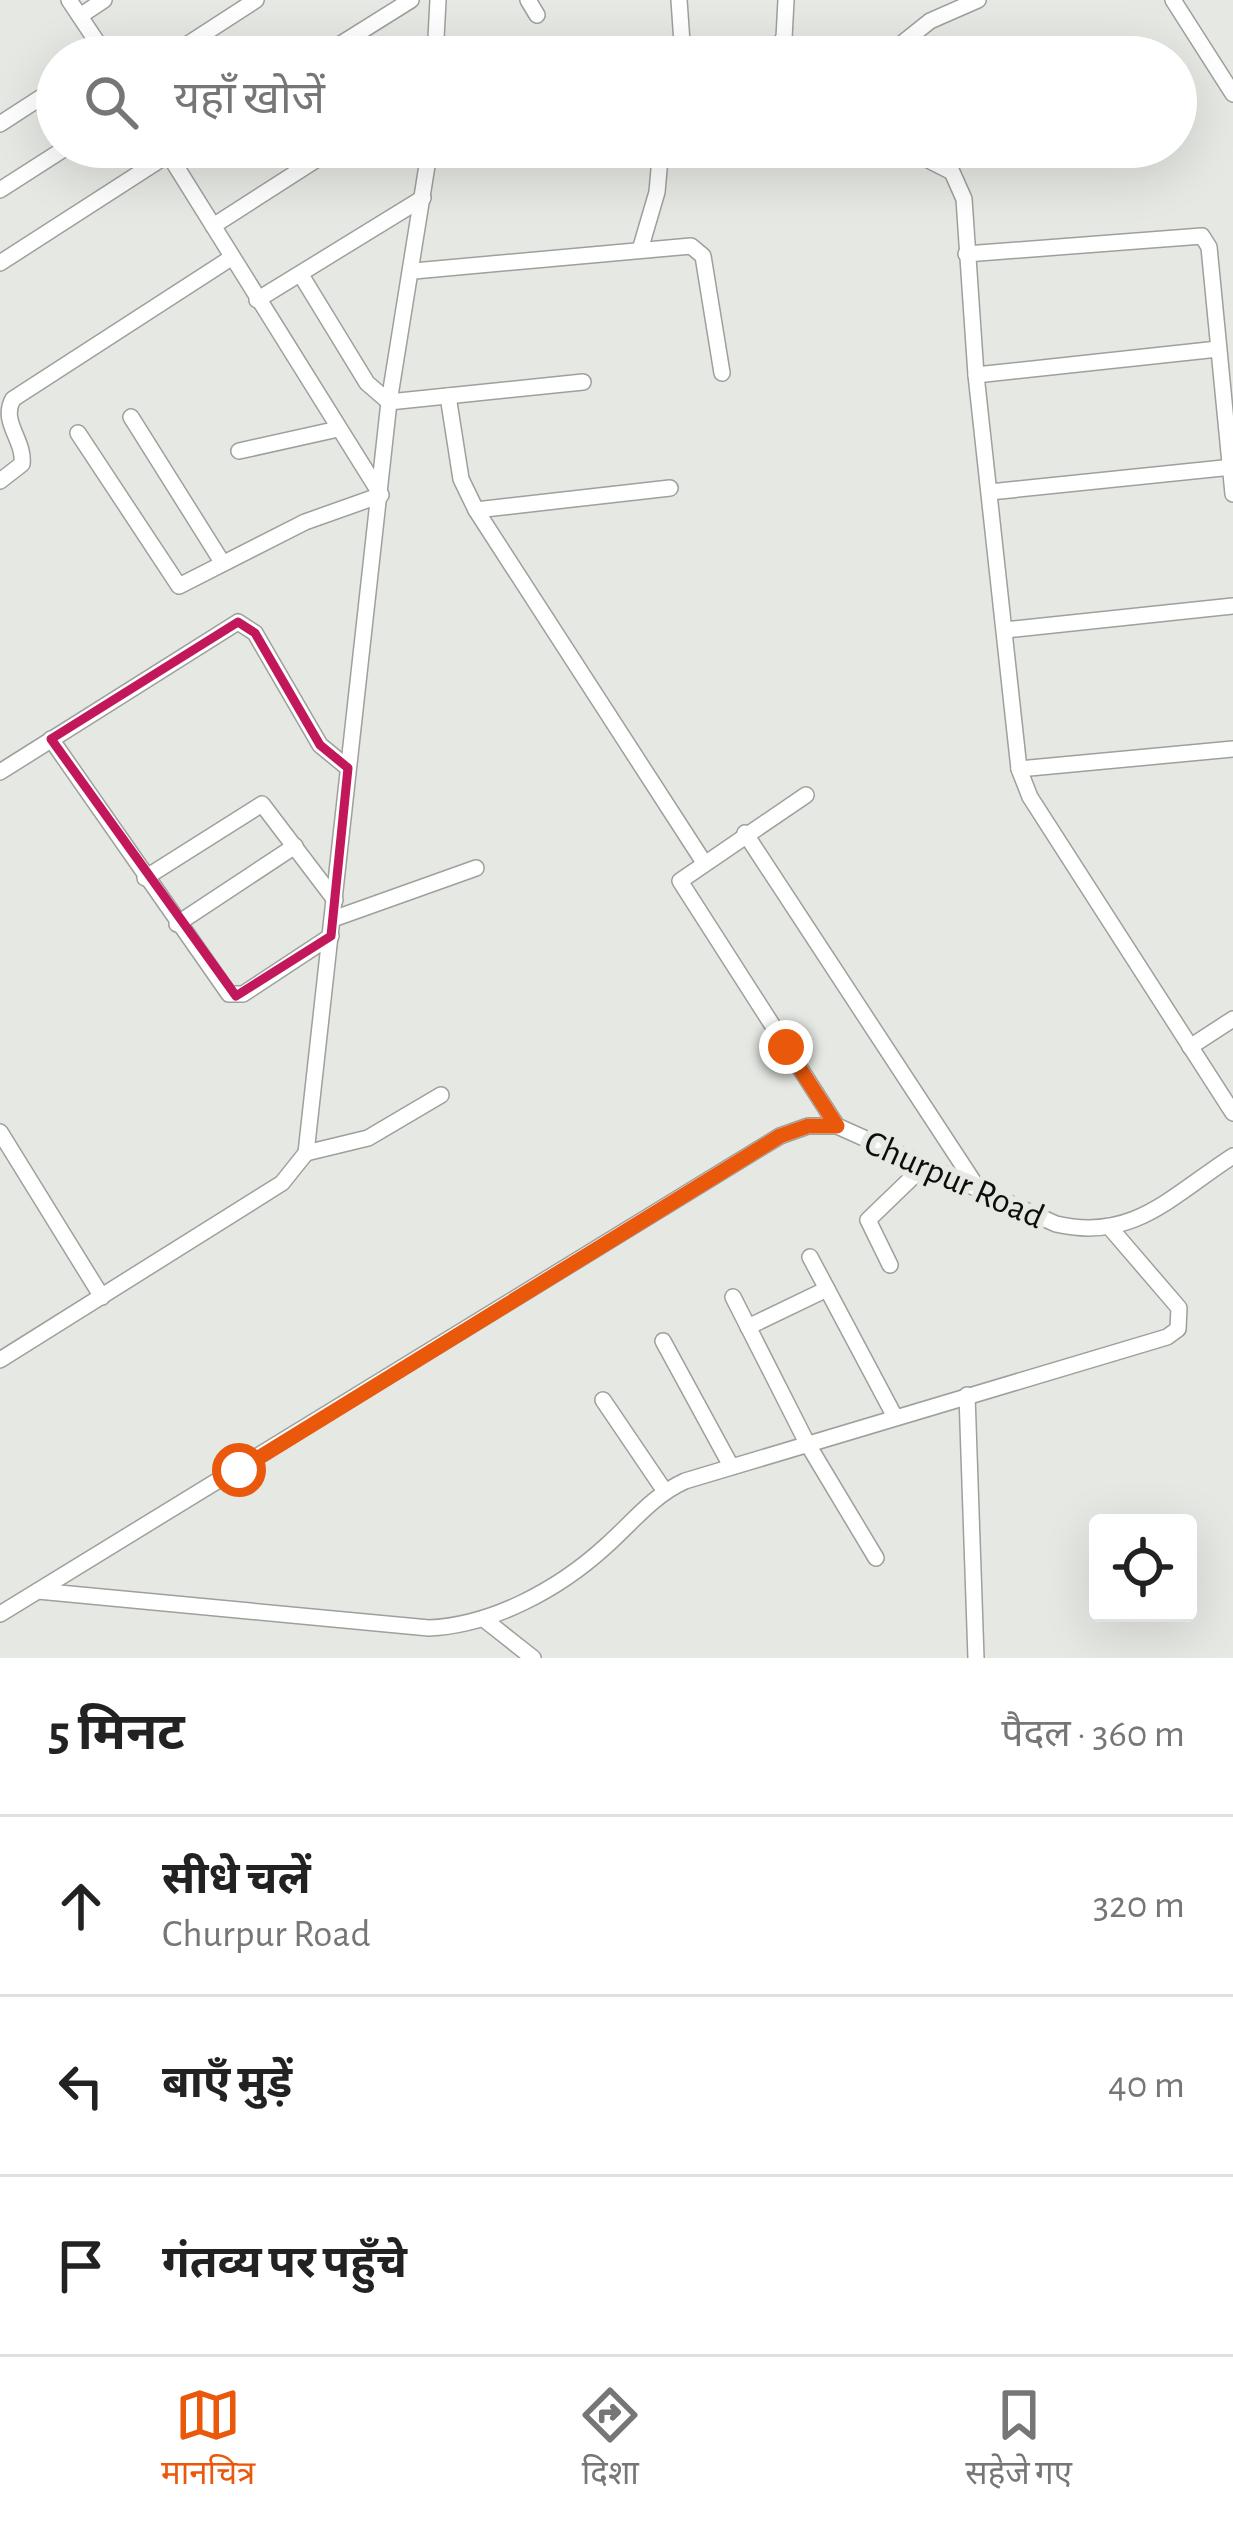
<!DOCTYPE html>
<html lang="hi">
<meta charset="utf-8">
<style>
:root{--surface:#fff;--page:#f2f2f2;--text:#222;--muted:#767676;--line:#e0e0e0;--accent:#ea580c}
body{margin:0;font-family:"Alegreya Sans","Noto Sans Devanagari",sans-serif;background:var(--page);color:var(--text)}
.controls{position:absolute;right:36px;bottom:36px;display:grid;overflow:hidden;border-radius:12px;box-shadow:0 12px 48px #0002}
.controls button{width:108px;height:108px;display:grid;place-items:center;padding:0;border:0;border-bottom:3px solid var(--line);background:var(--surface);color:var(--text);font:60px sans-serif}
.stop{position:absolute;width:36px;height:36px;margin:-27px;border:9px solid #ea580c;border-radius:50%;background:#fff}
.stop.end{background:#ea580c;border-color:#fff;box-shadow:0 3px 12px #0008}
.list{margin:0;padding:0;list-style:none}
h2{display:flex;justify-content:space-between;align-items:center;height:156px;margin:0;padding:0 48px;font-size:51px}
h2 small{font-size:39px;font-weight:400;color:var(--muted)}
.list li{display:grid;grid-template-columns:78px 1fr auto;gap:36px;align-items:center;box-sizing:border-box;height:180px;padding:0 48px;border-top:3px solid var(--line)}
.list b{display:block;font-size:45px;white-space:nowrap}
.list p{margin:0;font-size:39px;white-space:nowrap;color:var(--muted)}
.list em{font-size:39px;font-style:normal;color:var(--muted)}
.icon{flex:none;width:66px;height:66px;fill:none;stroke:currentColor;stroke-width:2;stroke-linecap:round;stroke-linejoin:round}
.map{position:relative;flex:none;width:1233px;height:1658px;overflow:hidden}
.search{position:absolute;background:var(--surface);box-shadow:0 12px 48px #0002;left:36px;right:36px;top:36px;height:132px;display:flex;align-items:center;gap:30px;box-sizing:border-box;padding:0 42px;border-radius:66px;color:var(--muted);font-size:45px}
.sheet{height:696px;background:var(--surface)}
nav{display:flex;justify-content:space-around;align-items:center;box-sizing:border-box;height:168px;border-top:3px solid var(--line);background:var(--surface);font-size:33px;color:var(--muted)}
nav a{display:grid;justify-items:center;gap:6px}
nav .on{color:var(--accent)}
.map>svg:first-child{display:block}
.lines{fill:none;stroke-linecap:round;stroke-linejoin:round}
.minor-casing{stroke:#9ea09b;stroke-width:18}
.minor{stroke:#fff;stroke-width:15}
.route{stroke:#ea580c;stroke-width:15}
.marked{fill:none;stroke:#c2185b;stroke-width:9;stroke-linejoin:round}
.labels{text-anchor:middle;stroke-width:12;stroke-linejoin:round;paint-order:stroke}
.street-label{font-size:36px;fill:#0d0d0c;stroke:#e6e8e3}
</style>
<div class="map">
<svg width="1233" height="1658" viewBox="0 0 1233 1658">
<rect width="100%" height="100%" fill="#e6e8e3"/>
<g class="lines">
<g class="minor-casing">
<g id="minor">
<polyline points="69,0 107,57"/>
<polyline points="528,0 537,15"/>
<polyline points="679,0 683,57"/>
<polyline points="1173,0 1233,94"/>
<polyline points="80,16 104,0"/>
<polyline points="683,54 778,45 784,38 786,0"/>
<polyline points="168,57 256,0"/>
<polyline points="320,57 411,0"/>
<polyline points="435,57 438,0"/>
<polyline points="885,57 930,21 978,0"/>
<polyline points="0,124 57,87"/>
<polyline points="903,147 952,172 964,199 976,375 1019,769 1030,797 1233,1113"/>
<polyline points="0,190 67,147"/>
<polyline points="213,226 336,147"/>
<polyline points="640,250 657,192 661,147"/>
<polyline points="966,254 1202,236 1209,247 1233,494"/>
<polyline points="0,263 180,147"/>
<polyline points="414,271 691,246 703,256 722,373"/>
<polyline points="301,275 367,383 389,402 583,382"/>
<polyline points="257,300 423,198"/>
<polyline points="976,375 1218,349"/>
<polyline points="448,396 461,479 476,510 703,861"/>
<polyline points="131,417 222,562"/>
<polyline points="78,433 179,586 305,522 381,495 164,147"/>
<polyline points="239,451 338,429"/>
<path d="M0,481L22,464C25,440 0,422 13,399L231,258"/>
<polyline points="990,492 1233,467"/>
<polyline points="476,510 670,488"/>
<polyline points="1005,630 1233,606"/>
<polyline points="51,739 229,994 243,994 331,936"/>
<polyline points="1019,769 1233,749"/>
<polyline points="0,772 238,622 255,633 320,745 348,768"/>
<polyline points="806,795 680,881 837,1126"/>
<polyline points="745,833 977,1187"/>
<polyline points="145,878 262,804 335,900"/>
<polyline points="333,919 476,868"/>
<polyline points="177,924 295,846"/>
<polyline points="1190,1047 1233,1019"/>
<polyline points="0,1132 102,1297"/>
<polyline points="306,1153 368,1138 441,1095"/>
<polyline points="810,1257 895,1417"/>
<polyline points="890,1265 868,1220 924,1166"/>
<polyline points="733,1297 807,1443 876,1558"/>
<polyline points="748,1327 827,1289"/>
<polyline points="663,1341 731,1466"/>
<polyline points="0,1360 282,1183 306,1153 389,402 430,147"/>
<polyline points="967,1395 976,1658"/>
<polyline points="603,1400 664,1490"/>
<path d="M38,1591L429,1628C493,1625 559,1589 606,1546C633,1522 652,1496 685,1481L1167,1337L1178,1329L1179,1308L1112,1230"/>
<path d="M0,1614L780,1136L808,1126H837L1056,1224C1133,1242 1171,1196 1233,1156"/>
<polyline points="485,1620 533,1658"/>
</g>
</g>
<use href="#minor" class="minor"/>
</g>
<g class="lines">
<polyline class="route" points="239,1470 780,1136 808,1126 837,1126 786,1047"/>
</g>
<path class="marked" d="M238,622L255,633L320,745L348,768L331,936L236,996L51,739Z"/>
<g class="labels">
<g class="street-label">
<text transform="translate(955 1178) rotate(24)" y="13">Churpur Road</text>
</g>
</g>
</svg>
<div class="controls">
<button><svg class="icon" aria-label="locate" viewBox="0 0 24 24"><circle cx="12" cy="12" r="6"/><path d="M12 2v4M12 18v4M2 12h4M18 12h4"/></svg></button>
</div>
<div class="stop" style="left:239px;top:1470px"></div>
<div class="stop end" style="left:786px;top:1047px"></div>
<div class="search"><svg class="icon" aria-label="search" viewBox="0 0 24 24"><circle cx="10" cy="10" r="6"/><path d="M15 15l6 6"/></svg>यहाँ खोजें</div>
</div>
<section class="sheet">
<h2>5 मिनट<small>पैदल · 360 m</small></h2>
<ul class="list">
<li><svg class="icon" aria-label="ahead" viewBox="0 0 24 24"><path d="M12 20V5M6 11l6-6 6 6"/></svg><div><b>सीधे चलें</b><p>Churpur Road</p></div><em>320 m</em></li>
<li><svg class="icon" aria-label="left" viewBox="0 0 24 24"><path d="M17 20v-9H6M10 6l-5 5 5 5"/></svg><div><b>बाएँ मुड़ें</b></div><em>40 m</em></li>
<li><svg class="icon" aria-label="arrive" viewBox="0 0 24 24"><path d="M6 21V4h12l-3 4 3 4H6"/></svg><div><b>गंतव्य पर पहुँचे</b></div></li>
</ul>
</section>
<nav>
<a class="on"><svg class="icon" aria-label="map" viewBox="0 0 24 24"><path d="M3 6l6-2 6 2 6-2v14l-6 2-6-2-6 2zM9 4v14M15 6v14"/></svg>मानचित्र</a>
<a><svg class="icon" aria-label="directions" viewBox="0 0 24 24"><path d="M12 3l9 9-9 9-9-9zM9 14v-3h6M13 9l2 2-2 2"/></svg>दिशा</a>
<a><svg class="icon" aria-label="saved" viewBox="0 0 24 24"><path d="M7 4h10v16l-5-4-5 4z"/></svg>सहेजे गए</a>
</nav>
